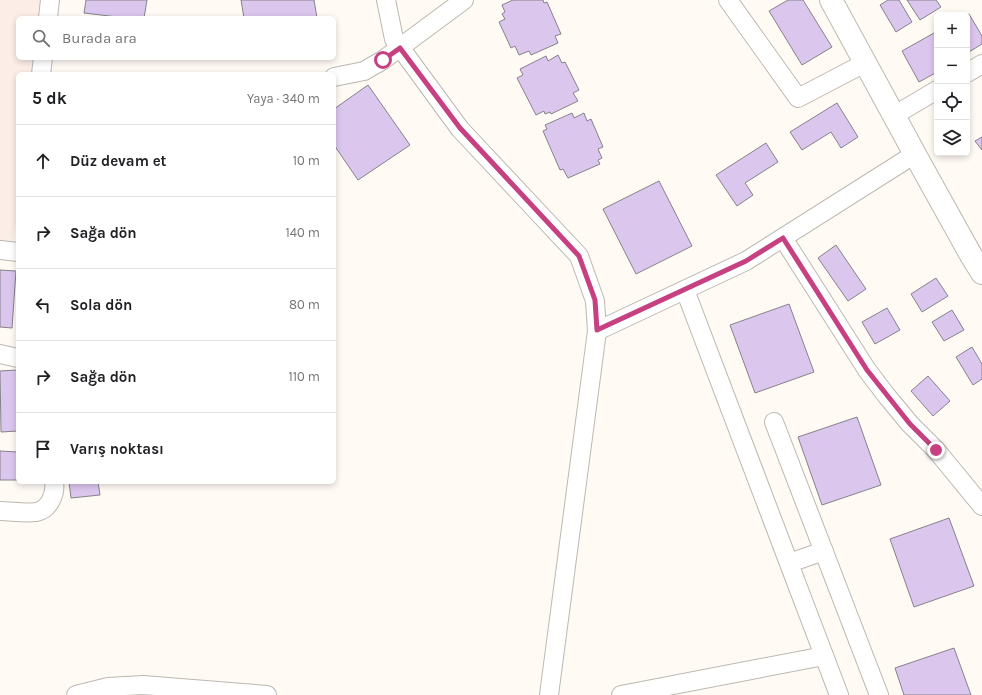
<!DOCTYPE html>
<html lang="tr">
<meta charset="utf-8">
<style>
:root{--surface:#fff;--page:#f6f6f6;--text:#202124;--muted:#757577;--line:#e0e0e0}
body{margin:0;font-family:Karla,sans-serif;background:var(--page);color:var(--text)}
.controls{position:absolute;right:12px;top:12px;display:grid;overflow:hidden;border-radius:6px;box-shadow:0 2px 6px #0003}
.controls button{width:36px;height:36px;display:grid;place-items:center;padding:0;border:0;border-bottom:1px solid var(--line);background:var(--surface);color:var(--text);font:20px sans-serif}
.stop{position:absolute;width:12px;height:12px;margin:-9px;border:3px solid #c74081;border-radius:50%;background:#fff}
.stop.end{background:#c74081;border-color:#fff;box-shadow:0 1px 4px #0008}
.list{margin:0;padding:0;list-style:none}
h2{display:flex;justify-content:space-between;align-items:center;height:52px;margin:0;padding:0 16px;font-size:17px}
h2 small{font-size:13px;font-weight:400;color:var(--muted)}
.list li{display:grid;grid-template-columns:26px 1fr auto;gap:12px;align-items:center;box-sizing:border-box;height:72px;padding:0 16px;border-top:1px solid var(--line)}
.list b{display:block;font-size:15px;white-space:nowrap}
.list em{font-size:13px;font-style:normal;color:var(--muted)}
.icon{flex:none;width:22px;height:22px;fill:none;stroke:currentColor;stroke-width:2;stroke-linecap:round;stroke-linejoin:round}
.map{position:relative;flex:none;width:982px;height:695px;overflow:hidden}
.search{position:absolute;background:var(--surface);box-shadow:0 2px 6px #0003;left:16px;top:16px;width:320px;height:44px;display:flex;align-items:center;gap:10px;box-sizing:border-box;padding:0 14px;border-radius:6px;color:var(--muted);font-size:15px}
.panel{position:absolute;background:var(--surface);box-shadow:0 2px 6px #0003;left:16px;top:72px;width:320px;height:412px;border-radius:6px}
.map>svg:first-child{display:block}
.education{fill:#fcede7}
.building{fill:#dbc6ee;stroke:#86828a}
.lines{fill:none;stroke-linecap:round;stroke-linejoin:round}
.minor-casing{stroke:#bdb8b1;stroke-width:20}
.major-casing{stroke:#bdb8b1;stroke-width:24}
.minor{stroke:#fff;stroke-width:18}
.major{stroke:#fff;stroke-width:22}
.route{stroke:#c74081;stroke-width:5}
</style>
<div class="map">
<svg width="982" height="695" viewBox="0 0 982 695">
<rect width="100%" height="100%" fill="#fffaf4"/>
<polygon class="education" points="0,0 44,0 42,18 18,18 18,58 37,58 35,74 18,74 18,206 13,243 0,241"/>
<g class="building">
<polygon points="86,0 147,0 144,18 126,18 84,13"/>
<polygon points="241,0 314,0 317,18 244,18"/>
<polygon points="513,0 543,0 544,3 547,2 561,34 555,36 558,43 531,55 529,51 519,55 515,46 511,48 499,22 505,19 502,14 505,12 502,5"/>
<polygon points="788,0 803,0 832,47 802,65 769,11"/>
<polygon points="888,0 899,0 912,22 896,32 880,5"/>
<polygon points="907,0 936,0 941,7 920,20"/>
<polygon points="969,14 982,36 982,44 969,52 967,48 967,15"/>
<polygon points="934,33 937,37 937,72 919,82 902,51"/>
<polygon points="558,55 562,63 565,62 579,90 573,93 578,101 551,114 550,112 545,114 544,111 536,115 517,78 523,75 520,69 546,56 548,61"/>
<polygon points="368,85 410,145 358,180 334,145 334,109"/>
<polygon points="837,103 858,137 841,148 831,132 802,150 790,132"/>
<polygon points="572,113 574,118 584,113 587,121 591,119 603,147 598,149 602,158 598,160 600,164 568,178 563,169 560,170 543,131 547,129 545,125"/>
<polygon points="982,137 982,150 975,141"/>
<polygon points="766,143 778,162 745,183 753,195 737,206 716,175"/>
<polygon points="659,181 692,246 636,274 603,209"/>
<polygon points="836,245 866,289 848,301 818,258"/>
<polygon points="0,270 16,271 12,328 0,327"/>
<polygon points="936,278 948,296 922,312 911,294"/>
<polygon points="789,304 814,372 755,393 730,325"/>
<polygon points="887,308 900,330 875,344 862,322"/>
<polygon points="952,310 964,330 944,341 932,322"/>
<polygon points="972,347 982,364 982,379 973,385 956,357"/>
<polygon points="17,370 18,431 1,432 0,371"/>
<polygon points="928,376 950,401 933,416 911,391"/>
<polygon points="857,417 881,485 822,505 798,437"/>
<polygon points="0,451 18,452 18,480 0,480"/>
<polygon points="69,482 98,482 100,495 71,498"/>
<polygon points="949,518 974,586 914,607 890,539"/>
<polygon points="954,648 971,695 904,695 895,668"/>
</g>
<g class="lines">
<g class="minor-casing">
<g id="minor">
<polyline points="386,0 394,39 460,129 579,256 595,301 597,331 549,695"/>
<polyline points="728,0 798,98 865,63"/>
<polyline points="48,18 50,0"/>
<polyline points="967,73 982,64"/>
<polyline points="41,74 43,58"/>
<polyline points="334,77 364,71 383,60 464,0"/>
<polyline points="893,116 937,90"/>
<polyline points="783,238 867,370 886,395 910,424 936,450 982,506"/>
<polyline points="0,250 18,252"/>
<polyline points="685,290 839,695"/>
<polyline points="597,331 746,261 915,154"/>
<polyline points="0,354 18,358"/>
<polyline points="774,422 879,695"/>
<path d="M0,511C11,511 25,514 36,512C49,510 56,494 54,482"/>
<polyline points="789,563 824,551"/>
<polyline points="76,695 108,687 143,685 267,695"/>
<polyline points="621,695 824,656"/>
</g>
</g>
<g class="major-casing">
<polyline id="major" points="831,0 923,169 972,257 982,273"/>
</g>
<use href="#minor" class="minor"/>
<use href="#major" class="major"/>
</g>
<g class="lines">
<polyline class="route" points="383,60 400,48 460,128 579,256 595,300 597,330 746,261 783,238 867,370 910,424 936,450"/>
</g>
</svg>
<div class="controls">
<button>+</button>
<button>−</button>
<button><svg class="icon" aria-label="locate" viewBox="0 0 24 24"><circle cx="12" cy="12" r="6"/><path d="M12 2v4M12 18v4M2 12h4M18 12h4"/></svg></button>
<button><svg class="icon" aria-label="layers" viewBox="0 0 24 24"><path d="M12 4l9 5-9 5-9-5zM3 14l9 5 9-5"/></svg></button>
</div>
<div class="stop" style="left:383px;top:60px"></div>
<div class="stop end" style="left:936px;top:450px"></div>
<div class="search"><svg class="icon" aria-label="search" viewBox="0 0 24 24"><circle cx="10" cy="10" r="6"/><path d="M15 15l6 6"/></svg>Burada ara</div>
<section class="panel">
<h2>5 dk<small>Yaya · 340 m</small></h2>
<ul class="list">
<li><svg class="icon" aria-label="ahead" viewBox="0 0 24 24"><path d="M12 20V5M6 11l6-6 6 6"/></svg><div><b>Düz devam et</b></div><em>10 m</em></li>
<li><svg class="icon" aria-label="right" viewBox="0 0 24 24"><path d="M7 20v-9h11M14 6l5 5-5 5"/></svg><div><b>Sağa dön</b></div><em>140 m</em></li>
<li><svg class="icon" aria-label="left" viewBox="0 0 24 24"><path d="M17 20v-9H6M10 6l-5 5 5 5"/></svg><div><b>Sola dön</b></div><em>80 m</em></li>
<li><svg class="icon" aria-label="right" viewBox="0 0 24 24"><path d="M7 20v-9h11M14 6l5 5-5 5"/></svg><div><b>Sağa dön</b></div><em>110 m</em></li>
<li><svg class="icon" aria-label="arrive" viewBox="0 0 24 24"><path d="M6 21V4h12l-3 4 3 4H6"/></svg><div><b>Varış noktası</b></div></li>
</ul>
</section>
</div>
